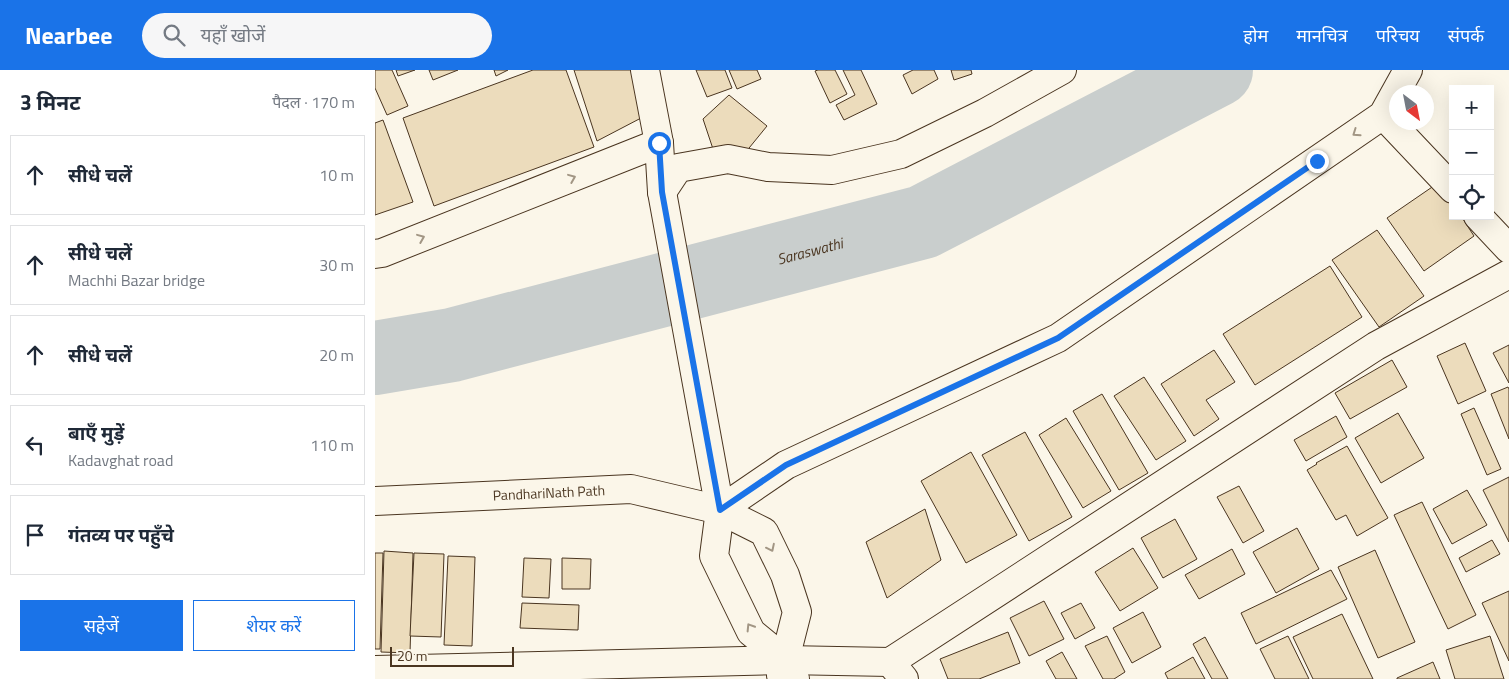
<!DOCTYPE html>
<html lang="hi">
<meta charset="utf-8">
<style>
:root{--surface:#fff;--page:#f6f6f7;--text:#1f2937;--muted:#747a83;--line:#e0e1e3;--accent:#1a73e8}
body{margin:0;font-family:"Titillium Web","Noto Sans Devanagari",sans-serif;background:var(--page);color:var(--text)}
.controls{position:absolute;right:15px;top:15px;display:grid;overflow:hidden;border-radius:0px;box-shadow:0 5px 20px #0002}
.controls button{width:45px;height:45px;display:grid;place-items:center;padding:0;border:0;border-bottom:1px solid var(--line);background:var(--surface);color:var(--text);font:25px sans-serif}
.compass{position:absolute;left:1014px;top:15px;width:45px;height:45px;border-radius:50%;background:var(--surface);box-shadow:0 5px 20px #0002;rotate:148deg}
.scale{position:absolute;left:15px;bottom:12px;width:124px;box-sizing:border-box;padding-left:5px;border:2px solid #4a3520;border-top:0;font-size:14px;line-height:18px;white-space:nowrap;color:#4a3520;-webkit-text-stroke:4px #fbf6e9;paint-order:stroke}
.stop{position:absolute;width:15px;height:15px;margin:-11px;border:4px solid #1a73e8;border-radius:50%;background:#fff}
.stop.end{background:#1a73e8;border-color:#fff;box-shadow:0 1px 5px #0008}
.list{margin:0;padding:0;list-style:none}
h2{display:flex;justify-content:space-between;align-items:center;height:65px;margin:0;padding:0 20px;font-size:21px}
h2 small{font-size:16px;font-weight:400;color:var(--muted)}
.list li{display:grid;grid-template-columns:32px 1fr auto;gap:15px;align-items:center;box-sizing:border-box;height:80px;margin:0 10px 10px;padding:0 10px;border:1px solid var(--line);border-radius:0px}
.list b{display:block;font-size:19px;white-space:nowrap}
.list p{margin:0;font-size:16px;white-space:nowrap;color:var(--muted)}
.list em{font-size:16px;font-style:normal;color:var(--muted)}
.actions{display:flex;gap:10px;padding:15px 20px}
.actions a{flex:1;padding:11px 0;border:1px solid var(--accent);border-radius:0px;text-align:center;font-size:18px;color:var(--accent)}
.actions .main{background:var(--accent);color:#fff}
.icon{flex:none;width:28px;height:28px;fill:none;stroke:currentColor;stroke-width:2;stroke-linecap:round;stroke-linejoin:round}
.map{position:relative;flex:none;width:1134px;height:609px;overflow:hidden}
header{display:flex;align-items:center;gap:30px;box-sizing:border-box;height:70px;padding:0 25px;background:var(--accent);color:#fff}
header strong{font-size:24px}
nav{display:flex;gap:28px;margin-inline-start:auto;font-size:18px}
.search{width:350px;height:45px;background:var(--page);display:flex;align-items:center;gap:12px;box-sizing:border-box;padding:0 18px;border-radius:28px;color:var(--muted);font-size:19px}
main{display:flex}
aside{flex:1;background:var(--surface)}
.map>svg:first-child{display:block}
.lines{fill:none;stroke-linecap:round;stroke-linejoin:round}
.river{stroke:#c9cecd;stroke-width:74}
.building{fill:#ecdcbc;stroke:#4a3520}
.minor-casing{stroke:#4a3520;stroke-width:30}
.secondary-casing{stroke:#4a3520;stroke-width:30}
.minor{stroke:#fbf6e9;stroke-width:28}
.secondary{stroke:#fbf6e9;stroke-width:28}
.oneway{stroke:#a29684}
.route{stroke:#1a73e8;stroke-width:6}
.labels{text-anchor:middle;stroke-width:4;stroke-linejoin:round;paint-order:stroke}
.street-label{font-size:14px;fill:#4a3520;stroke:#fbf6e9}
.water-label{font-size:15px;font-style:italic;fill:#4a3520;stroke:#fbf6e9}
</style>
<header>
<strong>Nearbee</strong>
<div class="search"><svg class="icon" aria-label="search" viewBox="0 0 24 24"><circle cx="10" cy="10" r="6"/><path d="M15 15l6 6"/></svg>यहाँ खोजें</div>
<nav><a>होम</a><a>मानचित्र</a><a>परिचय</a><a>संपर्क</a></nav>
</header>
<main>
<aside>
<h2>3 मिनट<small>पैदल · 170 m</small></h2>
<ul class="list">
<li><svg class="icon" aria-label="ahead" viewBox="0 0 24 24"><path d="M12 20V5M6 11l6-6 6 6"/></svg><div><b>सीधे चलें</b></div><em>10 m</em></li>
<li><svg class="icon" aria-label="ahead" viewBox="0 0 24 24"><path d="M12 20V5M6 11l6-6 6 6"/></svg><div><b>सीधे चलें</b><p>Machhi Bazar bridge</p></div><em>30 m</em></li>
<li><svg class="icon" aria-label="ahead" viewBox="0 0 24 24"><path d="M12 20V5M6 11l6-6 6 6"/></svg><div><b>सीधे चलें</b></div><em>20 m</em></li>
<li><svg class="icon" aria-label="left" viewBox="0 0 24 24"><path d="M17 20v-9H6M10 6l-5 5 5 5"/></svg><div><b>बाएँ मुड़ें</b><p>Kadavghat road</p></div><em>110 m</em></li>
<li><svg class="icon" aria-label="arrive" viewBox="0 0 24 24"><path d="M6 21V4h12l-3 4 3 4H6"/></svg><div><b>गंतव्य पर पहुँचे</b></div></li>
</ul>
<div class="actions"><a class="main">सहेजें</a><a>शेयर करें</a></div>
</aside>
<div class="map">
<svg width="1134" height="609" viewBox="0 0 1134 609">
<rect width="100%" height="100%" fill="#fbf6e9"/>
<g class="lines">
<path class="river" id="s1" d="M0,288L77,275L548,152L841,0"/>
</g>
<g class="building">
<polygon points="0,0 17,0 33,36 12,45 0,18"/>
<polygon points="21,0 40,0 23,6"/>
<polygon points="54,0 83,0 58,10"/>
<polygon points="119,0 133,0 121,6"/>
<polygon points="158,0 191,0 219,77 59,136 28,48"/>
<polygon points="199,0 258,0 268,47 222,71"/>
<polygon points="321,0 350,0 357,18 332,27"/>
<polygon points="354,0 382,0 386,9 362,19"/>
<polygon points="443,0 460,0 472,24 455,33 440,1"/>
<polygon points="468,0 486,0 502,34 469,50 461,35 480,25"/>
<polygon points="538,0 559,0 563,9 537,24 528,5"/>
<polygon points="576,0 596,0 597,4 579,10"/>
<polygon points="354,25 392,56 370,83 338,79 328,49"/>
<polygon points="8,50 38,132 0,145 0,53"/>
<polygon points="1063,113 1078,135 1078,146 1086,146 1099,166 1049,201 1012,148"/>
<polygon points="1002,160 1049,226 1004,257 957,190"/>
<polygon points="955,196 987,247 880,315 848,264"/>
<polygon points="1090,273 1111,321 1083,334 1062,286"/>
<polygon points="1134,275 1134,313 1118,283"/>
<polygon points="839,280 860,312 831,330 844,349 819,366 786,314"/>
<polygon points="1017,290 1032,317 975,349 960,323"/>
<polygon points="769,307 811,371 781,390 739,326"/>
<polygon points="1133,317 1134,319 1134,369 1116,324"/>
<polygon points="727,324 773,403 744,420 698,341"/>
<polygon points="1099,338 1126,399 1112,405 1086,344"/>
<polygon points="1023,343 1049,388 1006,413 980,368"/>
<polygon points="961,346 972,367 931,391 919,370"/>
<polygon points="691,348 736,421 708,438 664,365"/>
<polygon points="650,362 697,447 654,471 607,385"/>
<polygon points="972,376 1013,448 982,466 971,445 961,450 932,400 942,394 941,393"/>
<polygon points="596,382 642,465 591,493 546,411"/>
<polygon points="1134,407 1134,472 1108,420"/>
<polygon points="864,416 889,461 868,473 842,427"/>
<polygon points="1092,420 1112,455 1077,474 1058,439"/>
<polygon points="1047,432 1101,545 1073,559 1019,445"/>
<polygon points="550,439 566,490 512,528 491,472"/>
<polygon points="800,449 822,489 788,508 766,468"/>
<polygon points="922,458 944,499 901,523 878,482"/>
<polygon points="1117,470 1125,484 1091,502 1084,488"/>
<polygon points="758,478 783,518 745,541 720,502"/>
<polygon points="857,479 870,504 824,529 810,505"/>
<polygon points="1000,480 1040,572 1003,588 963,497"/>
<polygon points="9,481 38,483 35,583 6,582"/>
<polygon points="0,483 8,483 5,579 0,579"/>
<polygon points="39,483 69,484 66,567 35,566"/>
<polygon points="73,486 100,487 97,576 69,575"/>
<polygon points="149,488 176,489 174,528 147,527"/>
<polygon points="187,488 216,489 215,519 187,519"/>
<polygon points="956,500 972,529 881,574 866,543"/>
<polygon points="1134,521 1134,591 1107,533"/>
<polygon points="669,531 689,569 654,586 635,548"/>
<polygon points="147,533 204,535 203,560 145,558"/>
<polygon points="706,533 720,558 700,569 686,543"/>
<polygon points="768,542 786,577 757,593 738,558"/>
<polygon points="967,544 998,609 938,609 918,567"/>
<polygon points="633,562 645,593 604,609 573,609 565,589"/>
<polygon points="732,566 750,602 739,609 728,609 710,576"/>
<polygon points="913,566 934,609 900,609 885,579"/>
<polygon points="1115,566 1129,609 1080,609 1071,580"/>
<polygon points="830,567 853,609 837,609 818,574"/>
<polygon points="687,582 702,609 681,609 671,591"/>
<polygon points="818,587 830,609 793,609 790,603"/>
<polygon points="1058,592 1065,609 1022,609 1022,608"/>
</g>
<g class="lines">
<g class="minor-casing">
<g id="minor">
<polyline points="270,0 284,73"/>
<polyline points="1008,45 1078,119"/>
<polyline points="287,122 303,98 353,89 393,97 457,100 526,84 610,43 687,0"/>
<polyline points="1103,146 1134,179"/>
<polyline points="345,440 411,395 683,268 1008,45 1033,0"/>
<polyline points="515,592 529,609"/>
<polyline points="0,600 410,590 515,592 1001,276 1134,204"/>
</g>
</g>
<g class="secondary-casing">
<g id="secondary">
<polyline points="0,184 7,183 284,73 287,122 345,440 339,486 376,562 410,590 420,609"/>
<path id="s2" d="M0,431L256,419L345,440L389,462L410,505L422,542L406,605"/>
</g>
</g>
<use href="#minor" class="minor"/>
<use href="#secondary" class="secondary"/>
</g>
<defs><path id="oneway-chevron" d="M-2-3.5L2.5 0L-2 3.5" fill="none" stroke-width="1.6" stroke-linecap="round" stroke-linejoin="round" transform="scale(1.25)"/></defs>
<g class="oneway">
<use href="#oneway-chevron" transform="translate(981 63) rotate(145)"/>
<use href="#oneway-chevron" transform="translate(197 108) rotate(-22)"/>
<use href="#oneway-chevron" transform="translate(46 168) rotate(-22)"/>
<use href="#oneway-chevron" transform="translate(396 478) rotate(64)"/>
<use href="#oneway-chevron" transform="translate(375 557) rotate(-122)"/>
</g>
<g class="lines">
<polyline class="route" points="284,73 287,122 345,440 411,395 683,268 942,91"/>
</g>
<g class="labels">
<g class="street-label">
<text dy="5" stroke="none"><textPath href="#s2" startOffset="174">PandhariNath Path</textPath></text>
</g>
<g class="water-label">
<text dy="5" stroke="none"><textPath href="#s1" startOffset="448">Saraswathi</textPath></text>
</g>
</g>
</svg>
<div class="controls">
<button>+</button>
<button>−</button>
<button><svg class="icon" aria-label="locate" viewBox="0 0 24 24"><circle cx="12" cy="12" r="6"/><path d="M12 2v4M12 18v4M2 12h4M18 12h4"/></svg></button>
</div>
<svg class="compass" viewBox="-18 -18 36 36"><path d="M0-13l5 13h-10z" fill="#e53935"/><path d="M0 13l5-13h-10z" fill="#747a83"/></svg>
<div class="scale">20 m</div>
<div class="stop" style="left:284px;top:73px"></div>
<div class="stop end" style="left:942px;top:91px"></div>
</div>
</main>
